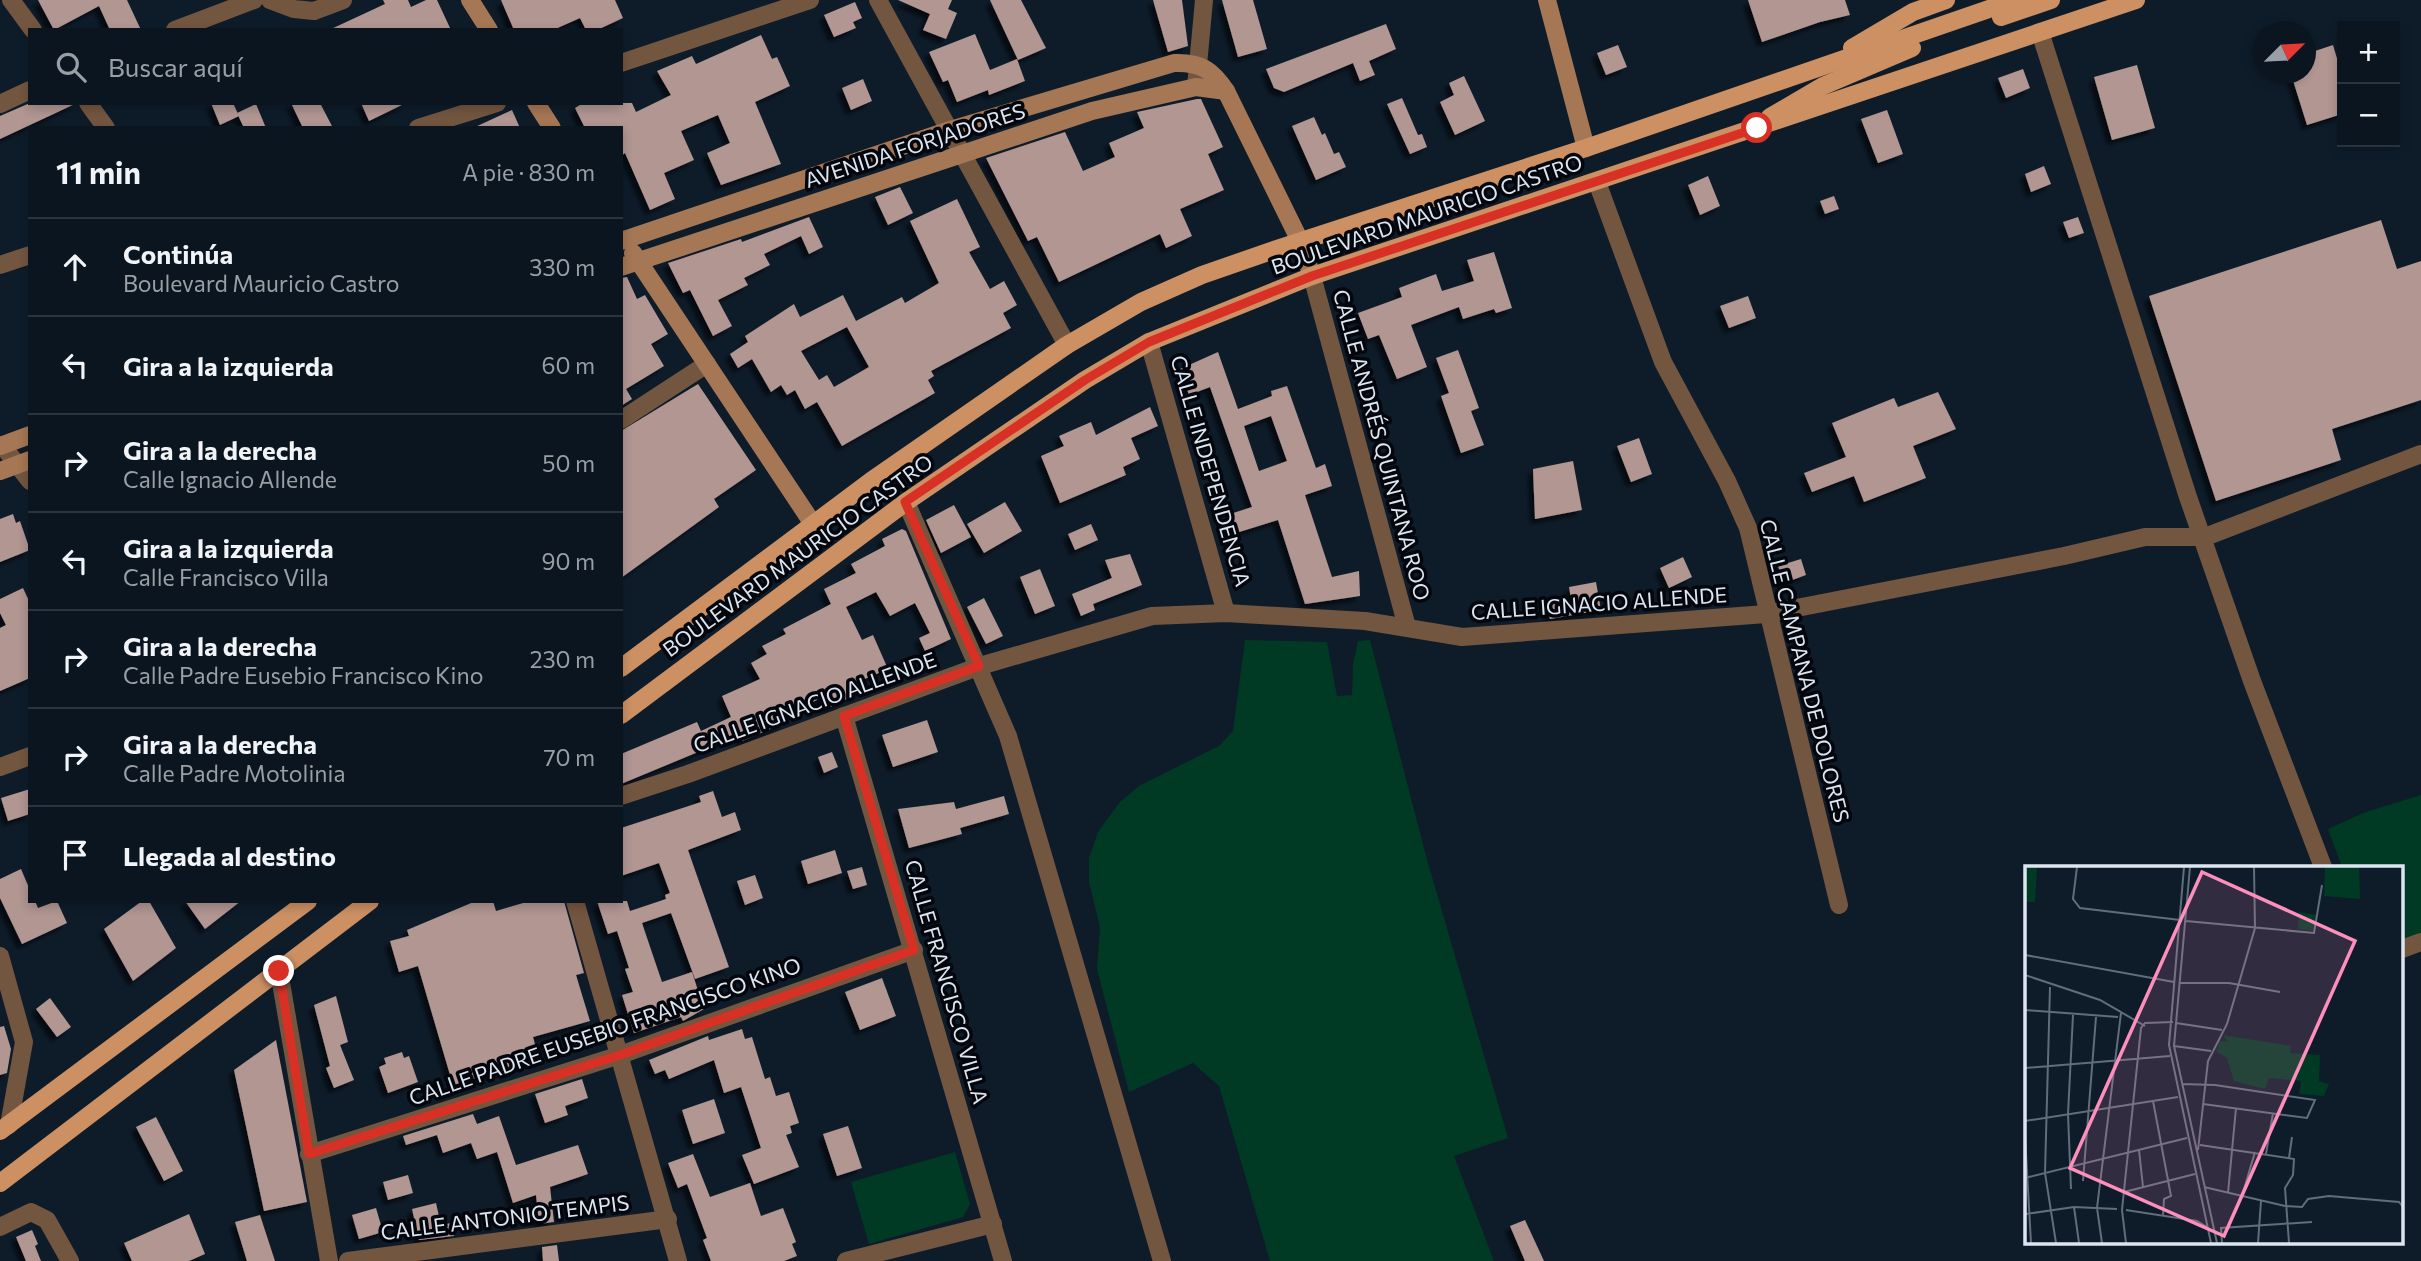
<!DOCTYPE html>
<html lang="es">
<meta charset="utf-8">
<style>
:root{--surface:#0a1520;--page:#131e29;--text:#f1f3f6;--muted:#999fa5;--line:#2a343e}
body{margin:0;font-family:Commissioner,sans-serif;background:var(--page);color:var(--text)}
.controls{position:absolute;right:21px;top:21px;display:grid;overflow:hidden;border-radius:0px;box-shadow:0 4px 10px #0003}
.controls button{width:63px;height:63px;display:grid;place-items:center;padding:0;border:0;border-bottom:2px solid var(--line);background:var(--surface);color:var(--text);font:35px sans-serif}
.compass{position:absolute;left:2253px;top:21px;width:63px;height:63px;border-radius:50%;background:var(--surface);box-shadow:0 4px 10px #0003;rotate:66deg}
.stop{position:absolute;width:21px;height:21px;margin:-16px;border:5px solid #d93025;border-radius:50%;background:#fff}
.stop.end{background:#d93025;border-color:#fff;box-shadow:0 2px 7px #0008}
.list{margin:0;padding:0;list-style:none}
h2{display:flex;justify-content:space-between;align-items:center;height:91px;margin:0;padding:0 28px;font-size:30px}
h2 small{font-size:23px;font-weight:400;color:var(--muted)}
.list li{display:grid;grid-template-columns:46px 1fr auto;gap:21px;align-items:center;box-sizing:border-box;height:98px;padding:0 28px;border-top:2px solid var(--line)}
.list b{display:block;font-size:26px;white-space:nowrap}
.list p{margin:0;font-size:23px;white-space:nowrap;color:var(--muted)}
.list em{font-size:23px;font-style:normal;color:var(--muted)}
.icon{flex:none;width:38px;height:38px;fill:none;stroke:currentColor;stroke-width:2;stroke-linecap:round;stroke-linejoin:round}
.map{position:relative;flex:none;width:2421px;height:1261px;overflow:hidden}
.search{position:absolute;background:var(--surface);box-shadow:0 4px 10px #0003;left:28px;top:28px;width:595px;height:77px;display:flex;align-items:center;gap:18px;box-sizing:border-box;padding:0 24px;border-radius:0px;color:var(--muted);font-size:26px}
.panel{position:absolute;background:var(--surface);box-shadow:0 4px 10px #0003;left:28px;top:126px;width:595px;height:777px;border-radius:0px}
.map>svg:first-child{display:block}
.green{fill:#003924}
.building{fill:#b19692;fill-rule:evenodd;filter:url(#shadow)}
.lines{fill:none;stroke-linecap:round;stroke-linejoin:round}
.street{stroke:#735640;stroke-width:18}
.secondary{stroke:#a57754;stroke-width:18}
.primary{stroke:#cc9063;stroke-width:18}
.route{stroke:#d93025;stroke-width:9}
.labels{text-anchor:middle;stroke-width:7;stroke-linejoin:round;paint-order:stroke}
.street-label{font-size:21px;fill:#dde6f0;stroke:#03060c}
.inset-road{fill:none;stroke:#616d79;stroke-width:2}
.view{fill:#fe8ebb;fill-opacity:0.15;stroke:#fe8ebb;stroke-width:3.5}
.inset-edge{fill:none;stroke:#dde6f0;stroke-width:3.5}
</style>
<div class="map">
<svg width="2421" height="1261" viewBox="0 0 2421 1261">
<defs>
<filter id="shadow"><feDropShadow dx="-5" dy="5" stdDeviation="2" flood-color="#0009"/></filter>
</defs>
<rect width="100%" height="100%" fill="#0e1c2a"/>
<g class="green">
<polygon points="1245,640 1327,642 1337,696 1352,695 1353,664 1358,641 1370,640 1426,856 1508,1138 1454,1156 1494,1261 1270,1261 1219,1086 1193,1063 1129,1092 1097,969 1100,927 1089,882 1089,858 1098,832 1120,802 1139,786 1219,746 1233,731"/>
<polygon points="2421,795 2421,937 2402,943 2402,867 2342,867 2328,829 2363,813"/>
<polygon points="955,1152 970,1204 963,1217 869,1244 851,1182"/>
</g>
<g class="building">
<polygon points="38,0 127,0 141,30 110,30 99,6 54,30"/>
<polygon points="383,0 408,0 411,7 426,0 437,0 451,30 329,30 385,4"/>
<polygon points="501,0 615,0 623,18 597,30 586,30 580,18 553,30 514,30"/>
<polygon points="898,0 952,0 948,9 957,13 946,39 923,30 930,14"/>
<polygon points="990,0 1021,0 1046,48 1018,60"/>
<polygon points="1153,0 1182,0 1188,46 1168,52"/>
<polygon points="1222,0 1253,0 1267,49 1238,57"/>
<polygon points="1748,0 1845,0 1850,15 1820,22 1762,42"/>
<polygon points="855,2 862,18 853,22 856,28 834,37 824,15"/>
<polygon points="1386,24 1396,49 1369,61 1375,75 1360,81 1353,63 1284,92 1274,88 1266,69"/>
<polygon points="975,34 990,70 1017,59 1025,81 989,95 988,90 957,102 948,80 943,82 929,52"/>
<polygon points="761,35 772,59 777,57 790,86 755,102 781,164 721,185 707,153 730,143 718,115 681,131 694,160 664,173 675,199 650,210 625,153 621,156 621,128 585,128 575,108 583,103 632,103 636,112 671,95 657,71 692,56 696,64"/>
<polygon points="1618,45 1627,67 1606,75 1597,53"/>
<polygon points="2333,45 2342,75 2342,114 2307,125 2291,74 2306,74 2306,54"/>
<polygon points="2137,65 2155,128 2112,140 2094,77"/>
<polygon points="2023,69 2030,88 2006,98 1998,78"/>
<polygon points="1464,76 1485,121 1455,135 1440,102 1454,95 1449,83"/>
<polygon points="863,79 872,101 851,110 842,88"/>
<polygon points="1402,98 1418,135 1422,134 1427,147 1410,154 1387,104"/>
<polygon points="1197,99 1201,99 1223,147 1208,154 1224,190 1180,209 1192,236 1166,248 1160,234 1059,282 1037,237 1028,241 986,158 1065,132 1083,171 1115,157 1109,143 1144,128 1137,112"/>
<polygon points="30,103 77,103 0,139 0,116"/>
<polygon points="211,103 233,103 239,116 220,125"/>
<polygon points="291,103 320,103 333,128 303,128"/>
<polygon points="361,103 406,103 369,121"/>
<polygon points="256,104 266,128 244,128 237,113"/>
<polygon points="512,110 520,128 473,128"/>
<polygon points="1887,110 1903,154 1878,163 1861,119"/>
<polygon points="1314,117 1322,135 1325,133 1334,154 1339,152 1346,167 1316,180 1292,126"/>
<polygon points="2044,166 2051,184 2031,192 2025,174"/>
<polygon points="1708,176 1720,206 1700,215 1688,185"/>
<polygon points="900,187 913,213 888,225 875,197"/>
<polygon points="1834,196 1839,209 1825,214 1820,201"/>
<path d="M957,199L980,247L969,252L990,289L1004,281L1017,305L1003,313L1011,328L931,371L934,376L928,380L935,393L842,446L817,402L805,409L795,390L787,395L781,385L771,392L752,359L738,368L730,354L748,342L745,336L794,304L800,317L843,295L856,321L902,297L905,303L939,283L910,221ZM847,327L869,367L834,387L827,375L819,380L801,351Z"/>
<polygon points="809,217 823,247 809,254 801,236 764,254 770,265 744,278 748,285 718,300 732,326 713,336 690,290 683,293 668,263 741,239 742,242"/>
<polygon points="2078,217 2084,233 2069,238 2063,222"/>
<polygon points="2381,220 2397,269 2421,261 2421,400 2332,429 2341,460 2216,501 2149,296"/>
<polygon points="1494,252 1512,308 1496,313 1494,309 1463,319 1459,307 1411,325 1427,367 1397,379 1379,335 1368,339 1358,313 1402,297 1399,288 1436,274 1442,291 1474,281 1467,260"/>
<polygon points="627,277 637,299 645,295 668,334 651,344 664,366 626,389 632,399 621,406 621,278"/>
<polygon points="1748,296 1756,318 1729,328 1720,306"/>
<polygon points="1458,350 1479,408 1471,411 1484,445 1461,453 1441,396 1449,393 1436,358"/>
<path d="M1218,352L1238,409L1272,396L1271,391L1287,386L1316,468L1325,464L1332,486L1305,495L1332,577L1359,571L1360,596L1305,604L1278,520L1236,533L1230,514L1252,507L1210,387L1189,395L1180,369ZM1271,416L1287,461L1259,471L1244,426Z"/>
<polygon points="698,384 756,470 714,499 719,507 621,578 621,431"/>
<polygon points="1938,392 1956,429 1913,446 1926,478 1864,502 1854,476 1812,492 1804,473 1846,457 1832,423 1894,398 1898,407"/>
<polygon points="1150,407 1158,426 1131,438 1140,459 1123,467 1126,475 1060,503 1041,456 1064,446 1059,436 1091,422 1096,435"/>
<polygon points="1639,438 1652,474 1631,482 1617,446"/>
<polygon points="1573,461 1582,510 1535,519 1533,469"/>
<polygon points="1005,502 1022,531 984,553 967,524"/>
<polygon points="954,505 971,537 941,553 926,520"/>
<polygon points="13,514 16,523 20,521 30,550 0,562 0,519"/>
<polygon points="1091,524 1098,540 1075,550 1068,534"/>
<polygon points="902,529 906,531 951,639 925,651 919,638 930,633 915,603 890,616 876,592 846,607 862,640 873,635 888,669 860,681 864,690 826,709 821,698 781,717 784,723 742,741 739,735 621,784 621,754 697,722 701,731 731,717 722,696 760,679 751,663 767,654 762,646 786,634 783,629 831,604 824,589 856,573 851,564 885,546 882,539"/>
<polygon points="1130,554 1142,585 1093,604 1095,610 1081,616 1072,594 1112,578 1105,560"/>
<polygon points="1683,557 1692,577 1669,588 1660,568"/>
<polygon points="1801,559 1806,575 1784,583 1778,566"/>
<polygon points="1040,569 1055,606 1035,614 1020,577"/>
<polygon points="1596,582 1601,610 1550,619 1547,604 1571,599 1569,587"/>
<polygon points="23,588 30,603 30,678 0,691 0,628 6,625 0,613 0,599"/>
<polygon points="984,598 1003,636 986,644 967,607"/>
<polygon points="927,720 938,752 893,767 882,735"/>
<polygon points="832,752 838,767 824,773 818,757"/>
<polygon points="30,789 30,814 8,821 1,798"/>
<polygon points="713,791 722,817 735,812 741,830 688,850 729,967 695,979 671,913 642,923 662,982 692,972 704,1009 683,1021 681,1017 634,1033 622,995 633,992 625,969 629,968 617,931 608,934 597,901 627,901 630,911 666,899 665,895 670,893 659,863 621,876 621,828 701,802 699,796"/>
<polygon points="1004,796 1009,814 960,828 962,834 909,848 898,809 954,802 956,809"/>
<polygon points="835,850 842,873 808,884 801,861"/>
<polygon points="862,867 867,885 853,889 847,871"/>
<polygon points="21,869 30,890 30,901 35,901 38,908 57,901 67,923 22,944 0,898 0,879"/>
<polygon points="755,875 763,898 745,905 737,881"/>
<polygon points="142,901 149,901 176,948 133,981 104,929"/>
<polygon points="185,901 241,901 205,929"/>
<polygon points="476,901 493,901 496,911 530,901 564,901 584,973 576,975 590,1021 533,1037 539,1059 453,1085 418,966 399,972 390,941 409,936 407,930"/>
<polygon points="882,978 896,1016 860,1030 845,992"/>
<polygon points="336,996 348,1042 340,1045 354,1080 334,1088 326,1068 330,1066 314,1005"/>
<polygon points="50,998 71,1027 57,1037 36,1009"/>
<polygon points="4,1026 11,1049 7,1073 0,1075 0,1027"/>
<polygon points="742,1029 745,1039 752,1037 765,1079 770,1077 776,1096 789,1092 799,1123 790,1126 792,1133 786,1135 799,1167 754,1184 742,1155 761,1148 741,1087 724,1093 714,1060 669,1079 665,1070 655,1074 649,1060 708,1036 709,1040"/>
<polygon points="276,1040 307,1202 264,1211 234,1070"/>
<polygon points="402,1052 404,1058 409,1056 418,1082 388,1093 379,1067 386,1064 384,1058"/>
<polygon points="582,1079 588,1098 565,1106 568,1115 545,1123 535,1094"/>
<polygon points="714,1099 725,1133 693,1144 682,1110"/>
<polygon points="473,1114 477,1124 499,1116 516,1165 578,1145 588,1174 550,1187 554,1222 539,1224 536,1195 513,1203 497,1152 477,1159 471,1143 443,1153 437,1135 406,1145 403,1136"/>
<polygon points="156,1117 183,1171 164,1181 136,1127"/>
<polygon points="848,1126 862,1168 837,1176 823,1134"/>
<polygon points="693,1154 710,1197 750,1183 761,1216 783,1208 796,1242 792,1244 797,1256 784,1261 711,1261 703,1240 707,1238 687,1184 678,1188 668,1163"/>
<polygon points="408,1175 413,1193 388,1200 383,1182"/>
<polygon points="436,1203 441,1225 451,1223 454,1236 419,1240 412,1209"/>
<polygon points="376,1208 383,1232 359,1239 352,1215"/>
<polygon points="189,1214 205,1254 189,1261 132,1261 124,1243"/>
<polygon points="260,1215 275,1261 247,1261 235,1222"/>
<polygon points="1525,1220 1544,1261 1525,1261 1510,1226"/>
<polygon points="32,1230 38,1244 35,1246 41,1261 26,1261 16,1237"/>
<polygon points="557,1245 559,1261 543,1261 542,1247"/>
</g>
<g class="lines">
<g class="street">
<polyline points="11,0 33,30"/>
<polyline points="270,0 294,9 314,11 343,0"/>
<polyline points="878,0 1067,345"/>
<polyline points="175,30 254,0"/>
<polyline points="2040,32 2188,497 2252,681 2323,867"/>
<polyline points="621,63 810,0"/>
<polyline points="1196,87 1204,0"/>
<polyline points="88,103 106,128"/>
<polyline points="0,104 30,90"/>
<polyline points="418,128 497,103"/>
<polyline points="1597,182 1663,362 1727,481 1748,528 1839,905"/>
<polyline points="0,265 30,255"/>
<polyline points="1312,276 1407,627"/>
<polyline points="1149,342 1226,613"/>
<polyline points="621,420 707,364"/>
<polyline points="2,445 30,481"/>
<polyline points="906,502 1008,736 1162,1261"/>
<polyline points="844,716 1003,1261"/>
<polyline points="0,767 30,756"/>
<polyline points="621,796 688,774 980,666 1152,616 1226,613 1365,621 1462,637 1766,614 2064,556 2145,537 2205,537 2421,454"/>
<polyline points="575,901 678,1261"/>
<polyline points="2402,949 2421,942"/>
<polyline points="0,956 24,1042 9,1125"/>
<polyline points="279,971 329,1261"/>
<polyline points="309,1154 620,1055 914,950"/>
<polyline points="0,1227 31,1212 47,1220 70,1261"/>
<polyline points="348,1261 668,1219"/>
<polyline points="846,1261 993,1224"/>
</g>
<g class="secondary">
<polyline points="470,0 489,30"/>
<polyline points="1547,0 1586,148"/>
<polyline points="536,103 552,128"/>
<path d="M621,241L950,130L1174,63C1201,62 1212,70 1226,91L1300,241L1312,276"/>
<polyline points="633,253 813,524"/>
<polyline points="621,267 1092,111 1196,87 1226,91"/>
<polyline points="0,446 30,435"/>
<polyline points="0,471 30,460"/>
</g>
<g class="primary">
<polyline points="2001,17 2051,0"/>
<polyline points="1852,48 1913,12 1946,0"/>
<polyline points="1770,117 1823,86 1912,48"/>
<polyline points="621,668 871,481 1067,345 1141,302 1202,275 1271,251 1586,148 2015,0"/>
<polyline points="621,715 906,502 1085,380 1149,342 1312,276 2136,0"/>
<polyline points="0,1131 308,901"/>
<polyline points="0,1183 370,901"/>
</g>
</g>
<g class="lines">
<polyline class="route" points="279,971 309,1154 620,1055 914,950 844,716 979,666 905,502 1085,380 1149,342 1312,276 1757,128"/>
</g>
<g class="labels">
<g class="street-label">
<text transform="translate(915 146) rotate(-18)" y="7">AVENIDA FORJADORES</text>
<text transform="translate(1427 215) rotate(-19)" y="7">BOULEVARD MAURICIO CASTRO</text>
<text transform="translate(1381 445) rotate(75)" y="7">CALLE ANDRÉS QUINTANA ROO</text>
<text transform="translate(1210 471) rotate(74)" y="7">CALLE INDEPENDENCIA</text>
<text transform="translate(798 556) rotate(-36)" y="7">BOULEVARD MAURICIO CASTRO</text>
<text transform="translate(1599 604) rotate(-4)" y="7">CALLE IGNACIO ALLENDE</text>
<text transform="translate(1804 671) rotate(76)" y="7">CALLE CAMPANA DE DOLORES</text>
<text transform="translate(815 703) rotate(-20)" y="7">CALLE IGNACIO ALLENDE</text>
<text transform="translate(946 982) rotate(74)" y="7">CALLE FRANCISCO VILLA</text>
<text transform="translate(605 1032) rotate(-19)" y="7">CALLE PADRE EUSEBIO FRANCISCO KINO</text>
<text transform="translate(505 1218) rotate(-7)" y="7">CALLE ANTONIO TEMPIS</text>
</g>
</g>
<g transform="translate(2025 866)">
<rect width="378" height="378" fill="#0e1c2a"/>
<path d="M0,1H12L10,36H0ZM300,1H334L335,33L299,30ZM274,46L292,49L290,65L273,63ZM198,169L266,180L265,187L295,189L294,215L304,218L299,230L274,228L276,215L244,212L240,223L209,215L202,192L191,185L195,175L203,176Z" fill="#003924"/>
<path class="inset-road" d="M52,1L48,33L55,42L155,54M159,1L144,179L186,377M165,1L149,180L192,377M161,55L289,67L297,19M0,89L149,116M0,109L75,134L120,160M155,117H204L255,126M25,121L20,307L31,377M0,144L93,151M151,157L197,164M149,180L186,185M0,202L145,190M157,218L190,219L290,234L282,252L178,238M128,235L146,330L139,333L138,350M0,255L153,231M0,270L6,377M175,279L269,293L268,309L260,322L264,377M114,284L118,321M173,284L183,195L202,158L230,62L229,1M241,288L248,247M264,292L267,271M0,312L162,272M58,315L71,151M179,321L260,340L277,341L283,333L304,330L374,336L378,341M46,323L43,248L48,149M99,326L170,308M203,327L211,242M217,330L230,286M49,341L54,377M101,344L172,355L182,361M1,348L49,341L92,343M77,377L72,342L96,147M101,377L97,344L116,162L120,157L148,156M197,377L196,362L287,356M233,377L236,335"/>
<path class="view" d="M177,6L330,75L199,370L45,302Z"/>
<rect width="378" height="378" class="inset-edge"/>
</g>
</svg>
<div class="controls">
<button>+</button>
<button>−</button>
</div>
<svg class="compass" viewBox="-18 -18 36 36"><path d="M0-13l5 13h-10z" fill="#e53935"/><path d="M0 13l5-13h-10z" fill="#999fa5"/></svg>
<div class="stop" style="left:1757px;top:128px"></div>
<div class="stop end" style="left:279px;top:971px"></div>
<div class="search"><svg class="icon" aria-label="search" viewBox="0 0 24 24"><circle cx="10" cy="10" r="6"/><path d="M15 15l6 6"/></svg>Buscar aquí</div>
<section class="panel">
<h2>11 min<small>A pie · 830 m</small></h2>
<ul class="list">
<li><svg class="icon" aria-label="ahead" viewBox="0 0 24 24"><path d="M12 20V5M6 11l6-6 6 6"/></svg><div><b>Continúa</b><p>Boulevard Mauricio Castro</p></div><em>330 m</em></li>
<li><svg class="icon" aria-label="left" viewBox="0 0 24 24"><path d="M17 20v-9H6M10 6l-5 5 5 5"/></svg><div><b>Gira a la izquierda</b></div><em>60 m</em></li>
<li><svg class="icon" aria-label="right" viewBox="0 0 24 24"><path d="M7 20v-9h11M14 6l5 5-5 5"/></svg><div><b>Gira a la derecha</b><p>Calle Ignacio Allende</p></div><em>50 m</em></li>
<li><svg class="icon" aria-label="left" viewBox="0 0 24 24"><path d="M17 20v-9H6M10 6l-5 5 5 5"/></svg><div><b>Gira a la izquierda</b><p>Calle Francisco Villa</p></div><em>90 m</em></li>
<li><svg class="icon" aria-label="right" viewBox="0 0 24 24"><path d="M7 20v-9h11M14 6l5 5-5 5"/></svg><div><b>Gira a la derecha</b><p>Calle Padre Eusebio Francisco Kino</p></div><em>230 m</em></li>
<li><svg class="icon" aria-label="right" viewBox="0 0 24 24"><path d="M7 20v-9h11M14 6l5 5-5 5"/></svg><div><b>Gira a la derecha</b><p>Calle Padre Motolinia</p></div><em>70 m</em></li>
<li><svg class="icon" aria-label="arrive" viewBox="0 0 24 24"><path d="M6 21V4h12l-3 4 3 4H6"/></svg><div><b>Llegada al destino</b></div></li>
</ul>
</section>
</div>
